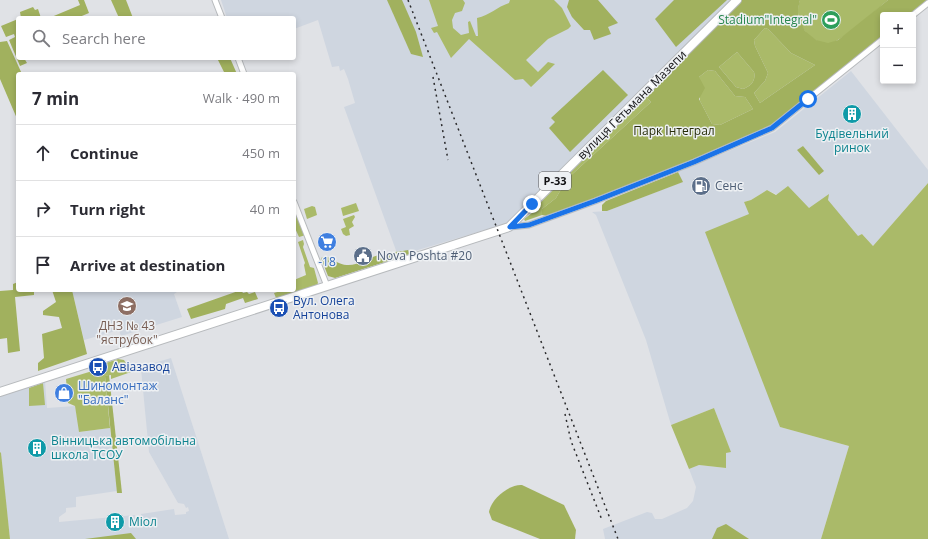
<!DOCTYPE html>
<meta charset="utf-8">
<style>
:root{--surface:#fff;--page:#f7f7f7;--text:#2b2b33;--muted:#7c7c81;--line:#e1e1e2}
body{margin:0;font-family:"Open Sans",sans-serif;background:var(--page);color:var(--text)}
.controls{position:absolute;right:12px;top:12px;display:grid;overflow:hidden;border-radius:4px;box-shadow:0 2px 6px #0003}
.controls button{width:36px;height:36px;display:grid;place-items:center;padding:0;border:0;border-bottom:1px solid var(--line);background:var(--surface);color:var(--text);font:20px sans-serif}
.stop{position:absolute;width:12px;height:12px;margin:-9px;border:3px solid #1a73e8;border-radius:50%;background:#fff}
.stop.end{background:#1a73e8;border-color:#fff;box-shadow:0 1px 4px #0008}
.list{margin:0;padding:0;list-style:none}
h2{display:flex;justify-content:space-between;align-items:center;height:52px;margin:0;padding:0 16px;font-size:17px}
h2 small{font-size:13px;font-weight:400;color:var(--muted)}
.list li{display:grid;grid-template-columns:26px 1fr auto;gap:12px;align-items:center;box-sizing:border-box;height:56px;padding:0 16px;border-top:1px solid var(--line)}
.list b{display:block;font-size:15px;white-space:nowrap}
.list em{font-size:13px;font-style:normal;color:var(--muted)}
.icon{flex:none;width:22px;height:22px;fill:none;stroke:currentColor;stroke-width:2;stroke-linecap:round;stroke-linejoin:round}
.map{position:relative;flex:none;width:928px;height:539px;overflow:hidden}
.search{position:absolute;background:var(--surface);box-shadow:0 2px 6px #0003;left:16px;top:16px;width:280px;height:44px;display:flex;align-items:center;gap:10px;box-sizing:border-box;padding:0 14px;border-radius:4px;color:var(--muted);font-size:15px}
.panel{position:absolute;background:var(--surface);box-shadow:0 2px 6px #0003;left:16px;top:72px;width:280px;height:220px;border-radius:4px}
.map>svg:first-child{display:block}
.built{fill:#cfd6e0}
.green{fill:#aaba69}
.forest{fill:#a1b15e;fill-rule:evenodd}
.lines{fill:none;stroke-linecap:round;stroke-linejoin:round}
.street-casing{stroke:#b7babd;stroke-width:7}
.primary-casing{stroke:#b7babd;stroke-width:10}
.street{stroke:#fff;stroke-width:5}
.primary{stroke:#fff;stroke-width:8}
.rail{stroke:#2a2a2c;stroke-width:1.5;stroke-dasharray:2 4;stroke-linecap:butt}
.route{stroke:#1a73e8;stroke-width:5}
.labels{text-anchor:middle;stroke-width:3;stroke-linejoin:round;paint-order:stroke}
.shield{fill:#edf0f3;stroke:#545557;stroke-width:1}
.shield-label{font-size:11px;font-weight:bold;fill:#121214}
.leisure-label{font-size:12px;fill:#27864d;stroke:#edf0f3;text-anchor:end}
.street-label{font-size:12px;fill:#121214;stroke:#edf0f3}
.park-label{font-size:12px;fill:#272d08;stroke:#edf0f3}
.culture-label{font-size:12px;fill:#0d838f;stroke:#edf0f3;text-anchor:start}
.service-label{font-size:12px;fill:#4e5e75;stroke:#edf0f3;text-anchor:start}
.shop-label{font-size:12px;fill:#366cbe;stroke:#edf0f3}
.transit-label{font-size:12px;fill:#164399;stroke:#edf0f3;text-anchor:start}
.education-label{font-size:12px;fill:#785e54;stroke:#edf0f3}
</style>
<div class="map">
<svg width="928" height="539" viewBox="0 0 928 539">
<rect width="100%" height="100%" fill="#e0e2e6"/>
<g class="built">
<polygon points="221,0 731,0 508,223 398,256 344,107 355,103 348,79 344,69 340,71 339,66 332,67 318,20 294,29 294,18 227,18"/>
<polygon points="851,71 928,170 928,183 873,246 862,234 858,237 809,209 767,190 751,200 744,202 750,214 780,427 849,446 821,539 605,539 603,529 647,512 652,513 655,519 662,519 687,508 693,501 696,487 689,469 699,465 726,468 726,453 730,451 714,408 671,425 646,340 596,215 592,212 607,211 682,182 678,172 775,132"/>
<polygon points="72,290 180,290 174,294 182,317 121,336 119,330 84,340"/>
<polygon points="171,358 229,539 10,539 0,452 0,396 45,381 47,408 75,406 80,432 110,428 117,491 76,497 76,507 66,508 66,512 59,517 59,522 135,515 135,518 141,518 141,514 174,509 175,515 186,514 186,512 189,511 188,507 186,508 184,504 178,503 149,452 141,369 144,366"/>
</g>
<g class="green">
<path d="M429,0H463L465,3L462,11L455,13L452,20L453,28L461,35L469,33L468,22L470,21L476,36H478L477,18C490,15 497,7 509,3L510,0H554L562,8L571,26L568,29L548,39L526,60L538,72L548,62L555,64L531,87L523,79L515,80L469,39L451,58L437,32L434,33L431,28L438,26Z"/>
<path d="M800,0H888C877,9 842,41 831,43C821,45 809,38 804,30C798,21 796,10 800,0Z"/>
<polygon points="765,28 768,29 791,53 815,65 760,103 754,93 765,81 768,73 755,46 754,40"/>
<path d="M737,52L754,72C756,81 751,86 743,89L736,87L719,67Z"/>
<polygon points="708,70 715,71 735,96 745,97 753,109 720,125 712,124 700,101 699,77"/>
<polygon points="645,96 651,102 567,179 556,198 542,209 542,215 525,221 524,219 532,213 538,211 539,208 537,206"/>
<polygon points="928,183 928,539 821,539 849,446 780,427 705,232 749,214 744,202 751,200 767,190 776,195 788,186 809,208 829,194 828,200 858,236 862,234 873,246"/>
<polygon points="356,203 359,211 343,216 341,208"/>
<polygon points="294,206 306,235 299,237 294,226"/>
<polygon points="312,206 315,207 317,215 307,219 304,209"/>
<polygon points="354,215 355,217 352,222 354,226 349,229 350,235 346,236 343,234 341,229 346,227 343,219"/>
<polygon points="303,240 304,244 303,247 310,267 314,268 318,283 317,285 276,298 274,293 284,290 294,290 294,280 306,275 304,265 305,263 298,242"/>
<polygon points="118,359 124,360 131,372 111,379 111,375 105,376 110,428 79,432 75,406 68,403 66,379 99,369 100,371 107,368 106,363"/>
<polygon points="43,383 45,405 29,406 29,388"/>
<polygon points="714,408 731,452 726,453 726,468 699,465 689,469 671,425"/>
<polygon points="0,452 1,453 10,539 0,539"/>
</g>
<g class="forest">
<polygon points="78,0 84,0 89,13 77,18 49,18 80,5"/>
<polygon points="111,0 126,0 133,18 119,18"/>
<polygon points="387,0 402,0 416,32 423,57 411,54"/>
<polygon points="569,0 598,0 618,23 608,27 611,34 594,40 590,30 584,30 572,17 567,7"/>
<polygon points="674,0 727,0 676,47 655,19"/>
<path d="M741,0H800L798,9V17L805,31L816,40L828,43L838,40L888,0H928V3L913,15H883V39L772,128L683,166L552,217L542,215V209L556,198L567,179L651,102L645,96ZM765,28L768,29L791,53L815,65L760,103L754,93L765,81L768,73L755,46L754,40ZM737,52L754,72C756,81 751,86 743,89L736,87L719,67ZM708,70L715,71L735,96L745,97L753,109L720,125L712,124L699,99L705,88L699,77Z"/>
<polygon points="33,7 35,10 38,9 41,18 21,18 20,12"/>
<polygon points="18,19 18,58 24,58 27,63 20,66 9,40 15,37 14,34 6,37 1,26"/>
<polygon points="7,41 22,74 18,74 18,121 0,79 0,42"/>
<polygon points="217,58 230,58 237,74 220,74 224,72"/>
<polygon points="603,70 628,95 570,152 549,128 555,122 551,118"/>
<polygon points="803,146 824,171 819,175 797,150"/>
<polygon points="678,172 683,182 607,211 602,211 602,205 606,201"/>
<path d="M408,250L410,254L335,278L328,276L321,258L326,256C353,274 356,261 382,254C391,252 399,252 408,250Z"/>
<polygon points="18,282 18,290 34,290 34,295 15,297 20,351 8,353 7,338 0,339 0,291 13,290 13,284"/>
<polygon points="52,290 72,290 87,354 38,371 38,363 44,358 42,334 62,328 59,317 43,315 43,311 56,302"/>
<polygon points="241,290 243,293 247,292 249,294 255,292 258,299 245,303 243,298 226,304 225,309 191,319 187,309"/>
<polygon points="109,375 122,493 117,493 105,376"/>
<path d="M522,485L564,505L576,530L575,539H540L492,520L489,512C491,499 509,484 522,485Z"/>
<polygon points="726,524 749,539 712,539 717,528"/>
<polygon points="131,533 136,539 85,539"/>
</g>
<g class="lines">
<g class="street-casing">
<g id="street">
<polyline points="215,0 222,18"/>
<polyline points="913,15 928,3"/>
<polyline points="238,58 244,74"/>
<polyline points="294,202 327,286"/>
<polyline points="510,227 529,225 595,201 694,162 772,128 883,39"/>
</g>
</g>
<g class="primary-casing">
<polyline id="primary" points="0,392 509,227 737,0"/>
</g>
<use href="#street" class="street"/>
<use href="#primary" class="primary"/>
<g class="rail">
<polyline points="408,0 618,539"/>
<polyline points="433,77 448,160"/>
<polyline points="565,414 571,441 602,520"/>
</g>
</g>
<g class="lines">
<polyline class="route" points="532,204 510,227 529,225 595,201 694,162 772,128 808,99"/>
</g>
<defs>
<g id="stadium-disc" transform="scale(1)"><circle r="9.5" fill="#2e9e5b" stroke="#edf0f3"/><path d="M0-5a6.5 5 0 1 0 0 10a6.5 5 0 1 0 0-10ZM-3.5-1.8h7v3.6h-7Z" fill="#fff"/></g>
<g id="building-disc" transform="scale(1)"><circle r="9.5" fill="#0f9aa8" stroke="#edf0f3"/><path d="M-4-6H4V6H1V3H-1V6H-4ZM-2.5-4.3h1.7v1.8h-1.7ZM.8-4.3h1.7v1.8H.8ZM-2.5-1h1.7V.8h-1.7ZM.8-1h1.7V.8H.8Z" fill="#fff"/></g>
<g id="fuel-disc" transform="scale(1)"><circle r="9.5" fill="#5c6f8a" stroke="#edf0f3"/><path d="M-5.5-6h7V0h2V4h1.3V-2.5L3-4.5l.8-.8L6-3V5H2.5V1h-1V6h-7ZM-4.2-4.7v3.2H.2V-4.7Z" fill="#fff"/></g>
<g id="supermarket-disc" transform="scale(1)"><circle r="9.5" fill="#3f7fe0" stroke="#edf0f3"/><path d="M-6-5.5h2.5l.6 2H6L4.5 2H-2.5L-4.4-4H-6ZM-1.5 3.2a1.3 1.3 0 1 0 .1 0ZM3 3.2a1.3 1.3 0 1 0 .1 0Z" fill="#fff"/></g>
<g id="civic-disc" transform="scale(1)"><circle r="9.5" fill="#5c6f8a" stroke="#edf0f3"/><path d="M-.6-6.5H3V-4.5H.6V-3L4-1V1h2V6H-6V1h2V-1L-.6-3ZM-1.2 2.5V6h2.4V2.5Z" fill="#fff"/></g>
<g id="school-disc" transform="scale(1)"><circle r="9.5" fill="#8d6e63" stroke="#edf0f3"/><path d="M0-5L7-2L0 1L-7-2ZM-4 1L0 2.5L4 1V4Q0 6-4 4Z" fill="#fff"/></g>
<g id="bus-disc" transform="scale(1)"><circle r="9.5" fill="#1a4fb4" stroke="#edf0f3"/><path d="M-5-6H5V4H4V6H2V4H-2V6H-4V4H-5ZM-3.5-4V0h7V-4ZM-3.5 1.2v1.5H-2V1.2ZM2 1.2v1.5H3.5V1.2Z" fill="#fff"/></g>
<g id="shop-disc" transform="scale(1)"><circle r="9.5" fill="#3f7fe0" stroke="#edf0f3"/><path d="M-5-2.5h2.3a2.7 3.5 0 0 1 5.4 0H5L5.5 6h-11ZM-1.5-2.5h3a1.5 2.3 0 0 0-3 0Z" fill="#fff"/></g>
</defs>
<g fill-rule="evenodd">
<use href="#stadium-disc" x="831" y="20"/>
<use href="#building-disc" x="852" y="114"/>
<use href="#fuel-disc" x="701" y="186"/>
<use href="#supermarket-disc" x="327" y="242"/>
<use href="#civic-disc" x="363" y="256"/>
<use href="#school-disc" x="127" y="306"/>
<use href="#bus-disc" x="279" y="308"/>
<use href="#bus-disc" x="98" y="367"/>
<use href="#shop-disc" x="64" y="393"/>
<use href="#building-disc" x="37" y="448"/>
<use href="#building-disc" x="115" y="522"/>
</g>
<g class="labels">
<rect class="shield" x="539" y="172" width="32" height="18" rx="3"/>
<g class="shield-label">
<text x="555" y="185">Р-33</text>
</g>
<g class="leisure-label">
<text x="817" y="24">Stadium"Integral"</text>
</g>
<g class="street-label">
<text transform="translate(632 105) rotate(-45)" y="4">вулиця Гетьмана Мазепи</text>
</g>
<g class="park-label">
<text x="674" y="135">Парк Інтеграл</text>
</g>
<g class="culture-label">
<text x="852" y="138" text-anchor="middle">Будівельний<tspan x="852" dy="14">ринок</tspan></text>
<text x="51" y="445">Вінницька автомобільна<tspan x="51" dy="14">школа ТСОУ</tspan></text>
<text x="129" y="526">Міол</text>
</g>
<g class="service-label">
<text x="715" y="190">Сенс</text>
<text x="377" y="260">Nova Poshta #20</text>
</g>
<g class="shop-label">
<text x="327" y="266">-18</text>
<text x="78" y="390" text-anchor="start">Шиномонтаж<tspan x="78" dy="14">"Баланс"</tspan></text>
</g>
<g class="transit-label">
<text x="293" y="305">Вул. Олега<tspan x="293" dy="14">Антонова</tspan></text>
<text x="112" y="371">Авіазавод</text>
</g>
<g class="education-label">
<text x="127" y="330">ДНЗ № 43<tspan x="127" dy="14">"яструбок"</tspan></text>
</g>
</g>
</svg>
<div class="controls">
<button>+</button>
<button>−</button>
</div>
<div class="stop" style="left:808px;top:99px"></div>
<div class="stop end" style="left:532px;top:204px"></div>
<div class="search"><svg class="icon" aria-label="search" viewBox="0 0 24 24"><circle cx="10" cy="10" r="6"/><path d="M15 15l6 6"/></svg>Search here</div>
<section class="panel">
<h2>7 min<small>Walk · 490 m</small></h2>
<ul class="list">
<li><svg class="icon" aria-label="ahead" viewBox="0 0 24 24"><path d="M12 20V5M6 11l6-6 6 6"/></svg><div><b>Continue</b></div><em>450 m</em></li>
<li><svg class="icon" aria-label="right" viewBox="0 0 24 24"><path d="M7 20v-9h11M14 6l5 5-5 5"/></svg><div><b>Turn right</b></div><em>40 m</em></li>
<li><svg class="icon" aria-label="arrive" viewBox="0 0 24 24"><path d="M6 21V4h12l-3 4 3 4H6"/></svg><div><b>Arrive at destination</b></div></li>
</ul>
</section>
</div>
